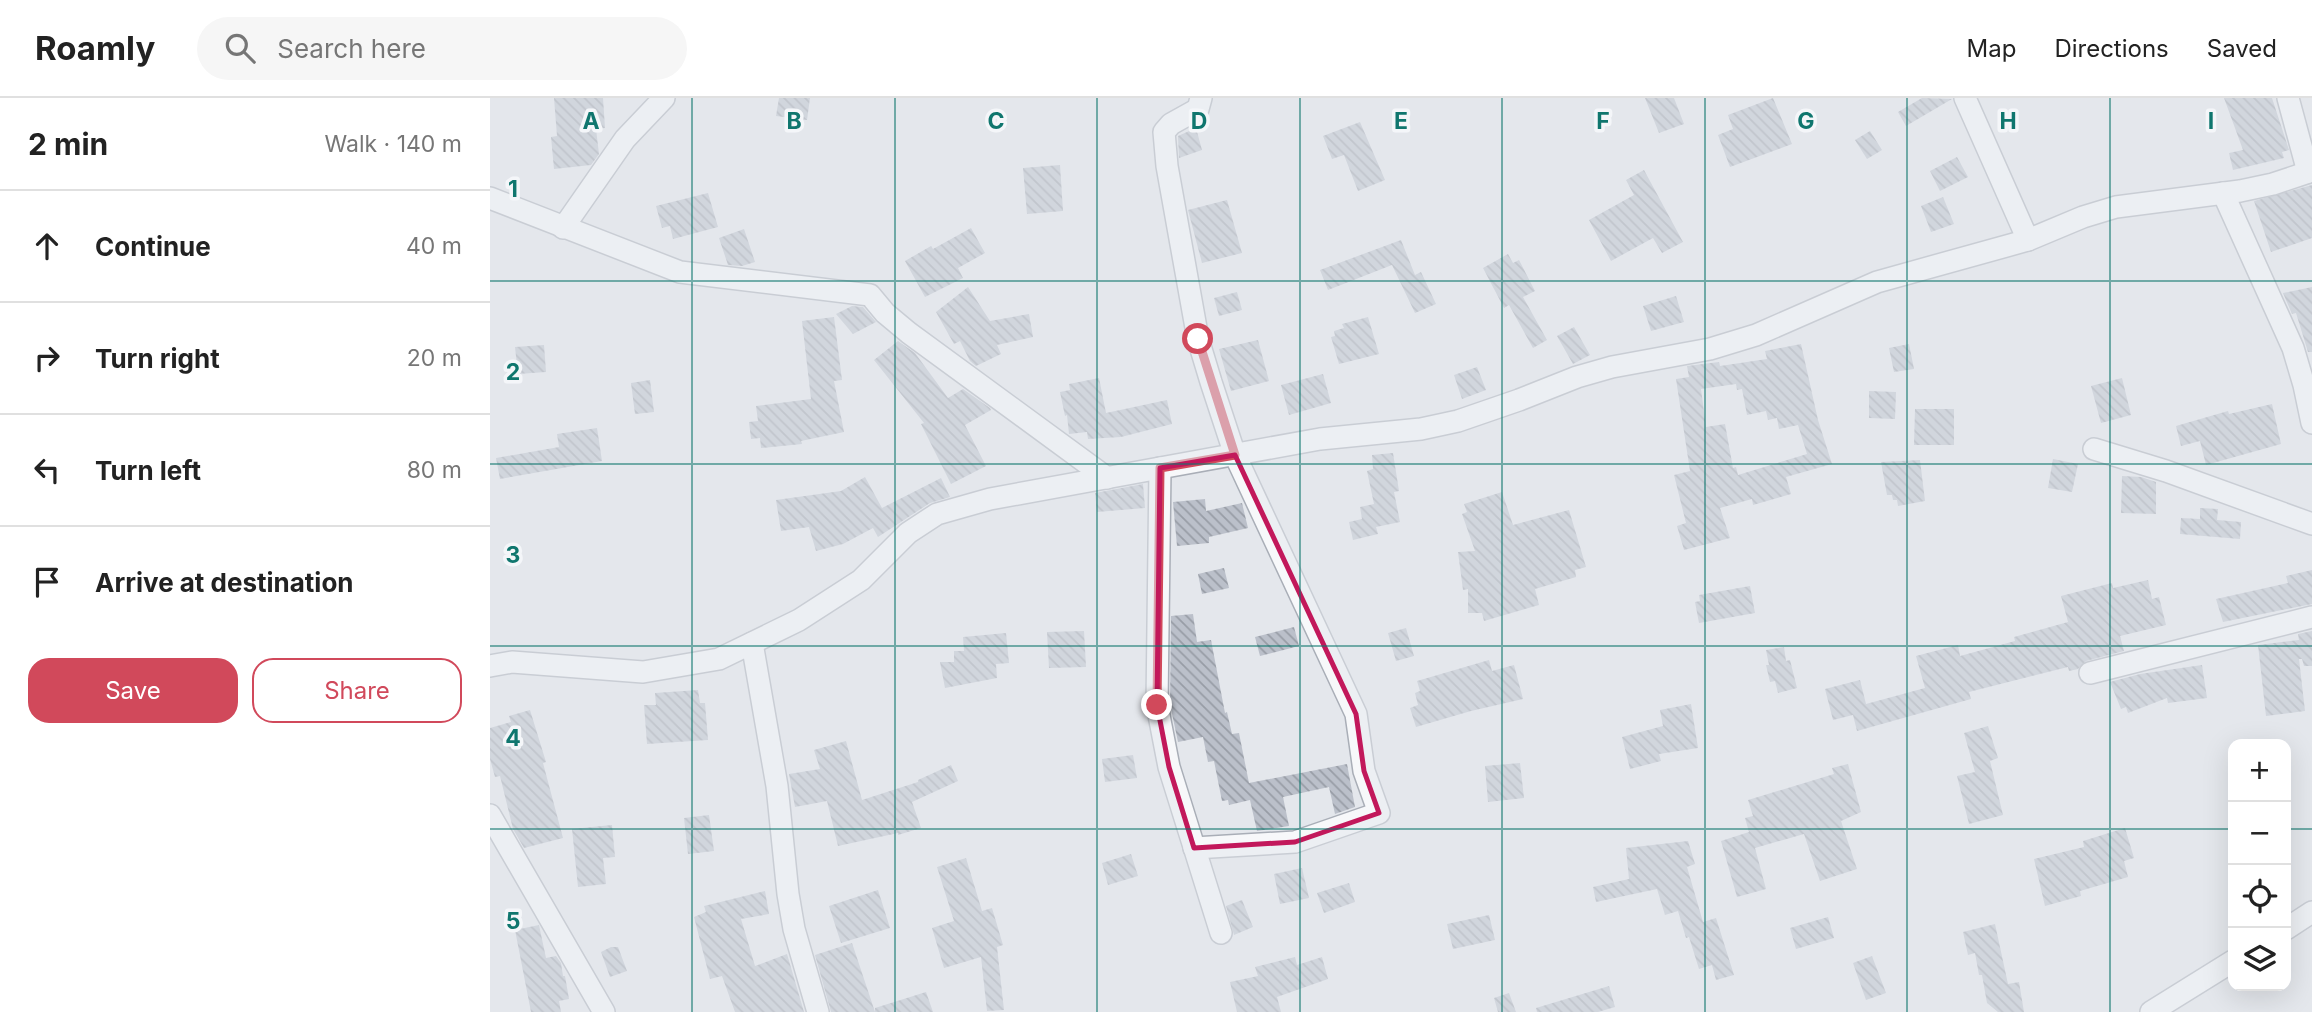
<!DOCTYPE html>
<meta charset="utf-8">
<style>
:root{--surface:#fff;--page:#f6f6f6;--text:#222;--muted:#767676;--line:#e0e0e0;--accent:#d1495b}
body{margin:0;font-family:Inter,sans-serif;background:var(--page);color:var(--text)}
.controls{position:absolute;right:21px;bottom:21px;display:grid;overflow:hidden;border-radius:14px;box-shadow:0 7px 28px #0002}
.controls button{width:63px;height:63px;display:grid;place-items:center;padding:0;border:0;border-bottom:2px solid var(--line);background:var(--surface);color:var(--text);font:35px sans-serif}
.stop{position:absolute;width:21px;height:21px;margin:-16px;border:5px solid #d1495b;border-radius:50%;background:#fff}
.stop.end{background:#d1495b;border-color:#fff;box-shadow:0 2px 7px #0008}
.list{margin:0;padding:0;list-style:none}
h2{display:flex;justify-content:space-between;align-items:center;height:91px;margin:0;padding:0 28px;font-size:30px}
h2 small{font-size:23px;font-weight:400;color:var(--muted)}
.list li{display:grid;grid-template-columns:46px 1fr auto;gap:21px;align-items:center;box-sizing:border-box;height:112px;padding:0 28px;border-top:2px solid var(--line)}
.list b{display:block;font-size:26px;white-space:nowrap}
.list em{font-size:23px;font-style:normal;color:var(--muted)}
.actions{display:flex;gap:14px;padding:21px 28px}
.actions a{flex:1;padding:16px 0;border:2px solid var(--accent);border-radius:21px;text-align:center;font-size:24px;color:var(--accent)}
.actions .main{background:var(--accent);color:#fff}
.icon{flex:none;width:38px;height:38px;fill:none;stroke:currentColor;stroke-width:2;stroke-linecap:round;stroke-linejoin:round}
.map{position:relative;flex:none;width:1822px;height:914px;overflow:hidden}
header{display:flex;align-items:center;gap:42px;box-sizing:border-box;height:98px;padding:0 35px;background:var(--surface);border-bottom:2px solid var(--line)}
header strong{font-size:33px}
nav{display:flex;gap:38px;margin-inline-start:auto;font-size:24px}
.search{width:490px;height:63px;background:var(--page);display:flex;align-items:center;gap:18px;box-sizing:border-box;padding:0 24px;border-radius:38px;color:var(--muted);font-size:26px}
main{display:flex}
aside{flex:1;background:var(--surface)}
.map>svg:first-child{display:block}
.building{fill:url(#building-back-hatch);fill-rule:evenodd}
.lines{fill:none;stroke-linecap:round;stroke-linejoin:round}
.minor-casing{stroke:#a9aeb7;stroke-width:24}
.minor{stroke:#f7f8fa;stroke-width:21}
.route{stroke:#d1495b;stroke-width:9}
.marked{fill:none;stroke:#c2185b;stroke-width:5;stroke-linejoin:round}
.grid{fill:none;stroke:#0f766e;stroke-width:2;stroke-opacity:0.55}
.grid-label{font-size:23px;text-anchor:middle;font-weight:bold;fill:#0f766e;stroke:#f4f6f9;stroke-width:7;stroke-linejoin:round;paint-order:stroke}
</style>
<header>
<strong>Roamly</strong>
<div class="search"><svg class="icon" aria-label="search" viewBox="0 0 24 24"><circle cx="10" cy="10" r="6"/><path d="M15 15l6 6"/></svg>Search here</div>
<nav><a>Map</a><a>Directions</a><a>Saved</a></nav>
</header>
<main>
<aside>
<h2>2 min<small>Walk · 140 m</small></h2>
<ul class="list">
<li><svg class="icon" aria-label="ahead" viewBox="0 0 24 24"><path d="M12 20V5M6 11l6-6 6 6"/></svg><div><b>Continue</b></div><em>40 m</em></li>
<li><svg class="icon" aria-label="right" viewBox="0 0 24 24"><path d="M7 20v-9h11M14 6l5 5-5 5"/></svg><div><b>Turn right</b></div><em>20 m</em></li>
<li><svg class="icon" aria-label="left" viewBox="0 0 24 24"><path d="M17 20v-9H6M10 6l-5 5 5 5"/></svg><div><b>Turn left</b></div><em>80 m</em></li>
<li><svg class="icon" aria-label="arrive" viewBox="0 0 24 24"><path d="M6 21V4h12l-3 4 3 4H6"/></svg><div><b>Arrive at destination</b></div></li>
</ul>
<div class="actions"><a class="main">Save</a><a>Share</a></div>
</aside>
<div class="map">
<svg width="1822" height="914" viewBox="0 0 1822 914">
<defs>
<pattern id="building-back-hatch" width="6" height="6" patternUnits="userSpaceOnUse" patternTransform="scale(1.75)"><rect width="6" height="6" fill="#bbc0ca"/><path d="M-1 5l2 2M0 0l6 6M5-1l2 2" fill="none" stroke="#989da6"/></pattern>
</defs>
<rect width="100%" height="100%" fill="#e4e7ec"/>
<g class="building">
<polygon points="64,0 113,0 115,30 106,31 109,56 101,67 64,71 61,39 67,38"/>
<polygon points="289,0 320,0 317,22 286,18"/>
<polygon points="1155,0 1184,0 1194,26 1169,35"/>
<polygon points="1283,0 1302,46 1240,69 1228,37 1243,31 1238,17"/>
<polygon points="1432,0 1462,1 1416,28 1408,14"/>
<polygon points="1734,0 1782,0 1799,52 1792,54 1794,60 1743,72 1739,55 1753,52"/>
<polygon points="870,24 895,82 868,93 854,57 842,61 833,38"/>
<polygon points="706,30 712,52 689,60 688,38"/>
<polygon points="1380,33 1392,52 1377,61 1365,42"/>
<polygon points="1467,59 1478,79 1450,93 1440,73"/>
<polygon points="570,67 573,113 537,116 533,70"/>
<polygon points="1154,72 1193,144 1172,155 1163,140 1121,163 1099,122 1144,97 1136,82"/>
<polygon points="1822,87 1822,140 1781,154 1764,103"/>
<polygon points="218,95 228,129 183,141 180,128 172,130 166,108"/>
<polygon points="1453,99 1464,126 1441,134 1431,108"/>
<polygon points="737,102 752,155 712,165 698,112"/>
<polygon points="481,130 495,155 468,170 473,180 435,199 415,163 441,148 443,151"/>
<polygon points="254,131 265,164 252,168 238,167 229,140"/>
<polygon points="911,142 925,177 931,174 946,206 925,215 902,167 838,192 830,172"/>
<polygon points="1018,156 1023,165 1029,162 1045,193 1033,199 1057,242 1043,250 1019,207 1014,210 993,170"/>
<polygon points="478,189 500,223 539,216 543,239 507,247 511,256 486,268 480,263 470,243 464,246 446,214"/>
<polygon points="1822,189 1822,254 1818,254 1806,215 1802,216 1793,195"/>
<polygon points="747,194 752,212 729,218 724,200"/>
<polygon points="1186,198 1194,224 1161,233 1153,208"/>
<polygon points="362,208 373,209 386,224 363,236 346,216"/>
<polygon points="344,219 352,282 344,283 354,334 311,343 312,346 271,350 270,340 261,341 259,324 268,323 266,308 321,301 312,223"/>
<polygon points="878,219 889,256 849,266 841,239 845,238 844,233 854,230 852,226"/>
<polygon points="1084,229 1100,257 1083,266 1067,238"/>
<polygon points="768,242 779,283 741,293 729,251"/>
<polygon points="408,243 425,255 458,300 473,291 500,310 501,312 475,327 496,368 461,386 431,326 434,325 384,262"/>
<path d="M1311,246L1328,322L1342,366L1296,379L1301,396L1263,407L1262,401L1230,410L1240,440L1194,452L1187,428L1196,425L1184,377L1200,373L1186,281L1199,279L1197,268L1229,264L1230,268L1277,261L1275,253ZM1246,286L1247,292L1252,291L1257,317L1276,313L1278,322L1287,320L1289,331L1308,327L1317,356L1248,377L1246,369L1243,370L1235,326L1216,329L1211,291Z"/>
<polygon points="1419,246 1424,271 1404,274 1399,250"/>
<polygon points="54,247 56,274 28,276 25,249"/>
<polygon points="987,269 996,292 972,301 964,277"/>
<polygon points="833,276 841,305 799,317 791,287"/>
<polygon points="609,280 616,315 677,302 682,326 631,339 598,341 597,334 579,336 577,317 575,318 570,294 580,292 579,286"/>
<polygon points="1632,280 1641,317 1611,325 1601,288"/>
<polygon points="160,282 164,314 145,316 141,285"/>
<polygon points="1379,293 1406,294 1405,321 1379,320"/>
<polygon points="1782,306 1791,346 1716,367 1710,343 1691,348 1686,328 1738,313 1739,316"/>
<polygon points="1425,311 1464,311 1464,347 1424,347"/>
<polygon points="107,330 112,363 10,381 6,360 69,349 67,336"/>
<polygon points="903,355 909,393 904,394 910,424 886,429 888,436 863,442 859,424 872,421 870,409 884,406 877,373 883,371 882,357"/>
<polygon points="1563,361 1588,366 1582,394 1558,390"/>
<polygon points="1430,362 1435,403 1408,408 1407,402 1403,402 1402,397 1397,397 1391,364"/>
<polygon points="1632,378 1651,379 1666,384 1666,416 1631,415"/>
<polygon points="375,379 392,410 451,380 460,399 440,405 388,439 383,430 353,446 326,453 319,429 291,433 286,402 351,393"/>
<polygon points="653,386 655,410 607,414 605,395"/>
<polygon points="1012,394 1023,427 1079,412 1096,469 1085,472 1086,479 1045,491 1049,507 994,523 992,515 978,515 978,491 973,492 968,454 985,453 972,416 977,414 974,406"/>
<polygon points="715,401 716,413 752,405 758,430 719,439 719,445 687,448 683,404"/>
<polygon points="1710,410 1728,411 1727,422 1751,424 1750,441 1690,436 1691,420 1710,421"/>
<polygon points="734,470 739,490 712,496 708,476"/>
<polygon points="1822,472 1822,506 1733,524 1726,501 1798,485 1796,478"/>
<polygon points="1658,482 1662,501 1669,499 1676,527 1630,538 1634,553 1596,563 1588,571 1579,573 1578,569 1479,594 1481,601 1367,633 1363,617 1343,622 1335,591 1370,582 1376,606 1435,590 1426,558 1468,547 1470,558 1525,543 1524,539 1578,524 1571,498 1622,485 1623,490"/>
<polygon points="1260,488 1265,515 1209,525 1205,504 1210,503 1209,497"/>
<polygon points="703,516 707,544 721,542 735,615 737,614 742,636 749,635 759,685 857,666 865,709 845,716 839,689 793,699 799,728 767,733 760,702 739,707 738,702 732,703 724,663 718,664 713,639 688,644 680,606 681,518"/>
<polygon points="804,529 809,548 770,558 765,539"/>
<polygon points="916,530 924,558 906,563 898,535"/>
<polygon points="594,533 596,569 559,570 557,534"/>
<polygon points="1822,533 1822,568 1814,568 1812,561 1809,561 1815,613 1776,618 1768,547 1809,542 1808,536"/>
<polygon points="516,535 519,565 506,566 507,580 455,590 450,564 464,564 464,553 474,553 473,539"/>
<polygon points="1294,549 1296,563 1300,562 1307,590 1288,595 1285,583 1280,584 1276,567 1279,567 1276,552"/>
<polygon points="999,562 1002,573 1024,567 1033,601 981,613 926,629 920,610 928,607 925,595 930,593 927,583"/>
<polygon points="1712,567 1717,600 1678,605 1677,600 1638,615 1636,609 1631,611 1620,584 1650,576"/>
<polygon points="208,592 210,605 215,605 218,642 157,646 154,607 166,607 165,595"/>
<polygon points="1201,606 1208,650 1169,656 1171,663 1140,671 1132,639 1173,628 1170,612"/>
<polygon points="40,612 56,664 53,665 73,740 34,750 23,731 10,678 5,679 0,661 0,630 21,624 19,618"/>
<polygon points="1498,628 1508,660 1500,663 1513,717 1479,726 1467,678 1485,674 1474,635"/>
<polygon points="356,643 372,702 428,684 428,682 461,667 468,683 422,704 431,730 408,737 408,735 348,748 337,703 305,709 299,676 330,671 324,652"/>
<polygon points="643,657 647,680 615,684 612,661"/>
<polygon points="1030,665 1034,700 998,704 995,668"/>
<polygon points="1358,666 1371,714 1351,723 1367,771 1330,783 1314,736 1265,750 1276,791 1247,799 1231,743 1259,734 1255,720 1263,718 1258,702 1344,676 1342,670"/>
<polygon points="219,717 224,753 198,756 194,720"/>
<polygon points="122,727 125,759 113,760 116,786 88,789 82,731"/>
<polygon points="1635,730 1644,760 1634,763 1638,779 1590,793 1591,798 1555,808 1544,761 1594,749 1593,743"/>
<polygon points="1198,743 1205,766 1197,769 1213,824 1226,820 1244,877 1226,882 1222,867 1209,871 1199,839 1196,840 1188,813 1175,817 1167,791 1106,804 1103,789 1139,781 1136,750"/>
<polygon points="641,756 648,778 618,787 612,765"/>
<polygon points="476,760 492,813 502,810 513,847 507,849 514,912 497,913 491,859 454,870 442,830 464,823 447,769"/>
<polygon points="812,770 819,800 790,806 784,776"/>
<polygon points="859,785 865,804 834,815 827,795"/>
<polygon points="388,792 400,830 351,845 339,808"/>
<polygon points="275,793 279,816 251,821 265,868 297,856 314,914 245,914 232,878 220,881 204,819 216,814 214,808"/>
<polygon points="752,802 763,829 744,837 736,808"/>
<polygon points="999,817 1005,842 963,851 957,826"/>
<polygon points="1338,819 1344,840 1306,851 1300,830"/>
<polygon points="1505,826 1518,886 1529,884 1534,914 1508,914 1497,905 1492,877 1489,877 1485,855 1478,857 1473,834"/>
<polygon points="49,827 56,860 66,858 71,865 73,878 75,878 79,901 69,903 71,914 41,914 25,832"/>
<polygon points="362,845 385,914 341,914 325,857"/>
<polygon points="121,849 128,849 137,873 120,879 111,854"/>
<polygon points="1382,858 1396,895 1376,902 1363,865"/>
<polygon points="805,859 807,867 832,859 838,881 787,899 791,914 747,914 740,884 768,878 765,869"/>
<polygon points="1119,888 1125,909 1108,914 1047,914 1046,910"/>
<polygon points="436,894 443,914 385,914 385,910"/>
<polygon points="1019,895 1026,914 1008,914 1004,900"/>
</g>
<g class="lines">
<g class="minor-casing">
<g id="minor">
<polyline points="1475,0 1538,142"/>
<polyline points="1798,0 1818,74"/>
<polyline points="1733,95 1803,250 1814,287 1822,325"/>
<polyline points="0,100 190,174 380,197 395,215 419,235 617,380"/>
<polyline points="73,130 135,41 174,0"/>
<polyline points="1604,351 1676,373 1822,426"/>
<polyline points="670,370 667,607 679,669 731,835"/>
<polyline points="262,545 287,688 298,796 304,831 328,914"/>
<polyline points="0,568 22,564 153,574 229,561 309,522 371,482 418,435 447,416 500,401 670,370 830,341 931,331 968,323 1029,302 1087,279 1122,269 1220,251 1266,237 1387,184 1538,142 1593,119 1626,109 1750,93 1783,86 1822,73"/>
<polyline points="1600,575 1822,519"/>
<polyline points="0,717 114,914"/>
<polyline points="704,750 805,744 889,715 874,673 866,616 745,357 721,284 708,241 677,68 674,34 681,26 708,11 711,0"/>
<polyline points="1796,831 1822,814"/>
<polyline points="1661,914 1743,863"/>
</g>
</g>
<use href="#minor" class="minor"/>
</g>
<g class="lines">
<polyline class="route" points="667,607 670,370 745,357 708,241"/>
</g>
<path d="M0 0H1822V914H0ZM745,357L866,616L874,673L889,715L805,744L704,750L679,669L667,607L670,370Z" fill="#e4e7ec" fill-opacity=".55" fill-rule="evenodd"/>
<path class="marked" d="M745,357L866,616L874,673L889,715L805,744L704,750L679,669L667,607L670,370Z"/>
<path class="grid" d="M202,0V914M405,0V914M607,0V914M810,0V914M1012,0V914M1215,0V914M1417,0V914M1620,0V914M0,183H1822M0,366H1822M0,548H1822M0,731H1743M1796,731H1822"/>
<g class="grid-label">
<text x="101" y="31">A</text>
<text x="304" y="31">B</text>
<text x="506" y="31">C</text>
<text x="709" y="31">D</text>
<text x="911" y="31">E</text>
<text x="1113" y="31">F</text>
<text x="1316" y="31">G</text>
<text x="1518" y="31">H</text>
<text x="1721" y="31">I</text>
<text x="23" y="99">1</text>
<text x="23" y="282">2</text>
<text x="23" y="465">3</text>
<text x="23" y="648">4</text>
<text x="23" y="831">5</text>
</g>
</svg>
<div class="controls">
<button>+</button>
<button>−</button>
<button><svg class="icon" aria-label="locate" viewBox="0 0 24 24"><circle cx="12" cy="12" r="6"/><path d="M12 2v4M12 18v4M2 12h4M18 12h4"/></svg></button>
<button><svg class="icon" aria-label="layers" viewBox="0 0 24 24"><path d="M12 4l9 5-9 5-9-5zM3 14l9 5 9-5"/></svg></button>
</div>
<div class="stop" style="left:708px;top:241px"></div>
<div class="stop end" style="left:667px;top:607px"></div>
</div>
</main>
